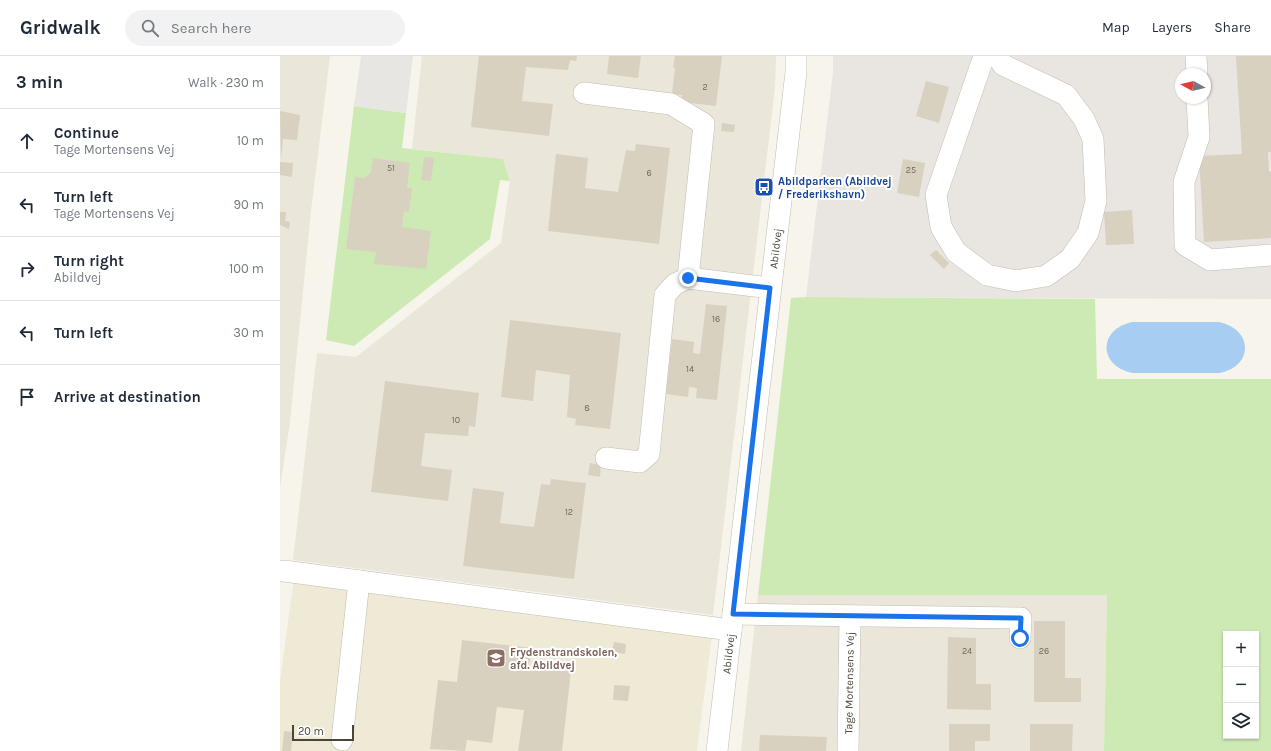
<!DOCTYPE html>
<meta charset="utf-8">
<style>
:root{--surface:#fff;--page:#f2f2f3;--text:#1f2937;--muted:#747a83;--line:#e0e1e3}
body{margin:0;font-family:Karla,sans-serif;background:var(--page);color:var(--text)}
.controls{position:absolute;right:12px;bottom:12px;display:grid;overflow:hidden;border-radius:0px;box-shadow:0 1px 3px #0004}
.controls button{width:36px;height:36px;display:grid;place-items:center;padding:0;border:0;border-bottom:1px solid var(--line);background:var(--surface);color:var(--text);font:20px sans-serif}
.compass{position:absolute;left:895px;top:12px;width:36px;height:36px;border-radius:50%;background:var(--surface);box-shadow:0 1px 3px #0004;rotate:278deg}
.scale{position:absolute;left:12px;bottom:10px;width:62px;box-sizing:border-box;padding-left:4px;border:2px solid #4b4539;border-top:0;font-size:11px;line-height:14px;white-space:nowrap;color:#4b4539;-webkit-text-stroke:3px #fff;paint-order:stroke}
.stop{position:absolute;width:12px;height:12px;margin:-9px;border:3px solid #1a73e8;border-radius:50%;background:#fff}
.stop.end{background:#1a73e8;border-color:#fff;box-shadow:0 1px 4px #0008}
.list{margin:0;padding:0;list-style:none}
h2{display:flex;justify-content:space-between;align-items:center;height:52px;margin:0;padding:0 16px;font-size:17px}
h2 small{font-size:13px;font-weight:400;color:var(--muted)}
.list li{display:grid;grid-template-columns:26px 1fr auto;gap:12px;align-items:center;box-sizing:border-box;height:64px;padding:0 16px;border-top:1px solid var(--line)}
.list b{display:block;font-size:15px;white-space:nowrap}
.list p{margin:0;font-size:13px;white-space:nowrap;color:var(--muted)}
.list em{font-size:13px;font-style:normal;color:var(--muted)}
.icon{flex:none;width:22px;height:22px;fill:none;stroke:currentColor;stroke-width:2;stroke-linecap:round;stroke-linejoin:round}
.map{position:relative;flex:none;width:991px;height:695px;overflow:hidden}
header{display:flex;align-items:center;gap:24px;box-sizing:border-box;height:56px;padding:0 20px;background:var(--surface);border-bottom:1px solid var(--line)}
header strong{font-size:19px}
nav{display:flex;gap:22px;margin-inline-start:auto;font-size:14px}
.search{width:280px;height:36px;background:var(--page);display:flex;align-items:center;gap:10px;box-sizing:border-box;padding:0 14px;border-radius:22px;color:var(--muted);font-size:15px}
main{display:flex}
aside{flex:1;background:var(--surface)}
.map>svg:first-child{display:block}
.residential{fill:#eae6d9}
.industrial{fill:#e9e5e0;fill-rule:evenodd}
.education{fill:#efead5}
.green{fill:#cdeab4;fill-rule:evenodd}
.parking{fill:#e8e6e3}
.water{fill:#a8cdf3}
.building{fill:#d8d1c0}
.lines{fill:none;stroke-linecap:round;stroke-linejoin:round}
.minor-casing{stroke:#c2bdad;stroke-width:22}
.minor{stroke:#fff;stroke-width:21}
.route{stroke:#1a73e8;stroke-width:5}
.labels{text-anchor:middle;stroke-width:4;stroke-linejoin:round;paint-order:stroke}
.number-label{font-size:9px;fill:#6e685b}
.transit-label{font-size:11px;font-weight:bold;fill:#164399;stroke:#fff;text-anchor:start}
.street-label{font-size:11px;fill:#4b4539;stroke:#fff}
.education-label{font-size:11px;font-weight:bold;fill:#785e54;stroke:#fff;text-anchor:start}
</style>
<header>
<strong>Gridwalk</strong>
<div class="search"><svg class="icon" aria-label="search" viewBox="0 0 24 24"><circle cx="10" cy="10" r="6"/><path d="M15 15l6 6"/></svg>Search here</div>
<nav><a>Map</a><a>Layers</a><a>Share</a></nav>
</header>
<main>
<aside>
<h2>3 min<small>Walk · 230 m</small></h2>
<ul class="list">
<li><svg class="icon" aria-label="ahead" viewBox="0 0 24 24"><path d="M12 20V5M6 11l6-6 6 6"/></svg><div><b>Continue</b><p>Tage Mortensens Vej</p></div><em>10 m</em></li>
<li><svg class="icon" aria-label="left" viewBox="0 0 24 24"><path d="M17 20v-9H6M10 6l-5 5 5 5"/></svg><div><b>Turn left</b><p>Tage Mortensens Vej</p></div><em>90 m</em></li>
<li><svg class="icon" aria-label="right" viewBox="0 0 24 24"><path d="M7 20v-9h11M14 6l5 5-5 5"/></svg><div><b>Turn right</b><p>Abildvej</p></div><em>100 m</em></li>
<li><svg class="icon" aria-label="left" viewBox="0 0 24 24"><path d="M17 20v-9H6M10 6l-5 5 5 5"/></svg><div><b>Turn left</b></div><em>30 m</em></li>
<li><svg class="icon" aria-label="arrive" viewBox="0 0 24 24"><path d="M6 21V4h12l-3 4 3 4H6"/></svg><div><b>Arrive at destination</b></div></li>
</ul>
</aside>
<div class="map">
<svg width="991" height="695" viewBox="0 0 991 695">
<rect width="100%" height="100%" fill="#f6f4eb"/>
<g class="residential">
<polygon points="0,0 50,0 31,155 10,366 0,431"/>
<polygon points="142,0 496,0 495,31 433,559 13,504 37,297 76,301 221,187 230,125 223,103 132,93"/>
<polygon points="478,539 827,539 824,695 461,695"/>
</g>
<path class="industrial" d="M553,0H991V243L526,241L553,16ZM901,18H925V42H901Z"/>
<polygon class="education" points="14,522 432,578 417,695 0,695 0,625"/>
<g class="green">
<polygon points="74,50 126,57 122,92 223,103 230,125 220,124 210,183 74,290 46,284"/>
<path d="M526,241L815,243L817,323H991V695H824L827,539H478L511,242ZM946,578H976V680H946Z"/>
</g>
<polygon class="parking" points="81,0 133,0 126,57 74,50"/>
<path class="water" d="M852,266H939C973,273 974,310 940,317H852C818,310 818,273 852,266Z"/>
<g class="building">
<polygon points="199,0 297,0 296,5 290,4 288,14 246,11 242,45 273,48 269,80 191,71"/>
<polygon points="329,0 361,0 358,22 327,18"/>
<polygon points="395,0 442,0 436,50 401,46 402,39 392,38 395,12 393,11"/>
<polygon points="956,0 991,0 991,96 988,96 989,116 991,115 991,182 924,186 919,100 962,98"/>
<polygon points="646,25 669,31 659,67 636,60"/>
<polygon points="0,55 20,59 17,84 3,83 1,104"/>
<polygon points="442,67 455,69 454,76 441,75"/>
<polygon points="356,88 390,92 379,188 268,175 276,98 308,102 305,132 338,136 346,94 355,95"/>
<polygon points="144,101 154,102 151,125 141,124"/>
<polygon points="93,102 130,107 127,132 132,132 129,156 124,155 122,171 151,175 146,213 94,208 96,196 66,193 75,121 84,122 91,116"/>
<polygon points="623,103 645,107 639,141 617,137"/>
<polygon points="0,106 13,107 12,121 0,119"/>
<polygon points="852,154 854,188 826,189 824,156"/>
<polygon points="0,156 6,156 5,165 10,166 9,173 0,169"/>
<polygon points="656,194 669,207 664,213 650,199"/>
<polygon points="426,248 447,250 437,344 416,342 417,332 409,331 408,341 386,338 392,283 414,286 413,297 420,298"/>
<polygon points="230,264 341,277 330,373 295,369 296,363 287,361 290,319 256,314 253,345 221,341"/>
<polygon points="105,325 199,337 195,371 189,370 188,380 145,377 141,410 172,414 168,445 91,436"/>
<polygon points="310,407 321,409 320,421 308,419"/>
<polygon points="271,423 306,427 294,523 183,510 193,432 224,436 220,467 254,471 261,428 270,429"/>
<polygon points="754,565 785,565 785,622 801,622 801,646 754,646"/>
<polygon points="668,581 696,582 696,628 711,628 711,654 667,653"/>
<polygon points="182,584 252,592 249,610 291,615 282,695 238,695 244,654 217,651 212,687 187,684 185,695 150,693 158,624 177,626"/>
<polygon points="334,586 346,588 345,598 332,596"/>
<polygon points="334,629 350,630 348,645 333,644"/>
<polygon points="669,668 710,668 710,685 695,685 695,695 669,695"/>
<polygon points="750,668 793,668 792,695 750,695"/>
<polygon points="4,675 13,676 11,695 2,695"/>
<polygon points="480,679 547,681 546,695 479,695"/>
</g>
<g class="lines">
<g class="minor-casing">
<g id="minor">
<polyline points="704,0 656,139 661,171 676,196 707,219 736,225 766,220 790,203 808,177 816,145 813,83 804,63 786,39 723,9 717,0"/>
<polyline points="916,0 917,18"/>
<polyline points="304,37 391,48 424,68 408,222"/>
<polyline points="917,42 919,81 904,126 905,189 930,204 991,199"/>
<polyline points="326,402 360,406 369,398 385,239 395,228 408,222 490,232"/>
<polyline points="4,515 451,574"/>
<polyline points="453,558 741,562 740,582"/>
<polyline points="62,684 79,525"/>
<path id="s1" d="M437,695L516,16V0"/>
<path id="s2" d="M568,695L570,560"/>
</g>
</g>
<use href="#minor" class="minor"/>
</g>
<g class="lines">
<polyline class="route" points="408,222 490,232 453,558 741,562 740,582"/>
</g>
<defs>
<g id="bus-square" transform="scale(1)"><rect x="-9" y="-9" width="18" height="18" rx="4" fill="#1a4fb4" stroke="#fff"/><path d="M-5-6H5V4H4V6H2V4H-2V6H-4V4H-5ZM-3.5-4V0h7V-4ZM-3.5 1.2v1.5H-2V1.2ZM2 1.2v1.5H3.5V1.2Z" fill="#fff"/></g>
<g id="school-square" transform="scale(1)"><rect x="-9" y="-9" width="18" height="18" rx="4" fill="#8d6e63" stroke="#fff"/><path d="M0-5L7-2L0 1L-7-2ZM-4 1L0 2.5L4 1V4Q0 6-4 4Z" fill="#fff"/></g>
</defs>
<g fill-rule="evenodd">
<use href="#bus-square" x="484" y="131"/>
<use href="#school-square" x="216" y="602"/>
</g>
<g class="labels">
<g class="number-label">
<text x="425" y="34">2</text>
<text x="111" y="115">51</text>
<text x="631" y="117">25</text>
<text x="369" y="120">6</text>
<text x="436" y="266">16</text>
<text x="410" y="316">14</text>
<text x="307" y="355">8</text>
<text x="176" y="367">10</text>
<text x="289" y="459">12</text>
<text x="687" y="598">24</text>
<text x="764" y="598">26</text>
</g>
<g class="transit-label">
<text x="498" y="129">Abildparken (Abildvej<tspan x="498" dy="13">/ Frederikshavn)</tspan></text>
</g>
<g class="street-label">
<text dy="4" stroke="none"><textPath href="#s1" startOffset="506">Abildvej</textPath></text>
<text dy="4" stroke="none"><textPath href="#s1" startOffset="98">Abildvej</textPath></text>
<text dy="4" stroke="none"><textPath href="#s2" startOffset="68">Tage Mortensens Vej</textPath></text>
</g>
<g class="education-label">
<text x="230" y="600">Frydenstrandskolen,<tspan x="230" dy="13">afd. Abildvej</tspan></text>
</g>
</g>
</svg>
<div class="controls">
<button>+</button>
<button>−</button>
<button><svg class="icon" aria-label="layers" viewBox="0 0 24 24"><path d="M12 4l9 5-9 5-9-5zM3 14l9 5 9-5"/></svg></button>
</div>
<svg class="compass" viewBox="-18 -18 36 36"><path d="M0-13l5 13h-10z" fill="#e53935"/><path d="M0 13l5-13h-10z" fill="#747a83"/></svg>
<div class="scale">20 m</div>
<div class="stop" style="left:740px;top:582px"></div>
<div class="stop end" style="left:408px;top:222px"></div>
</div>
</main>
